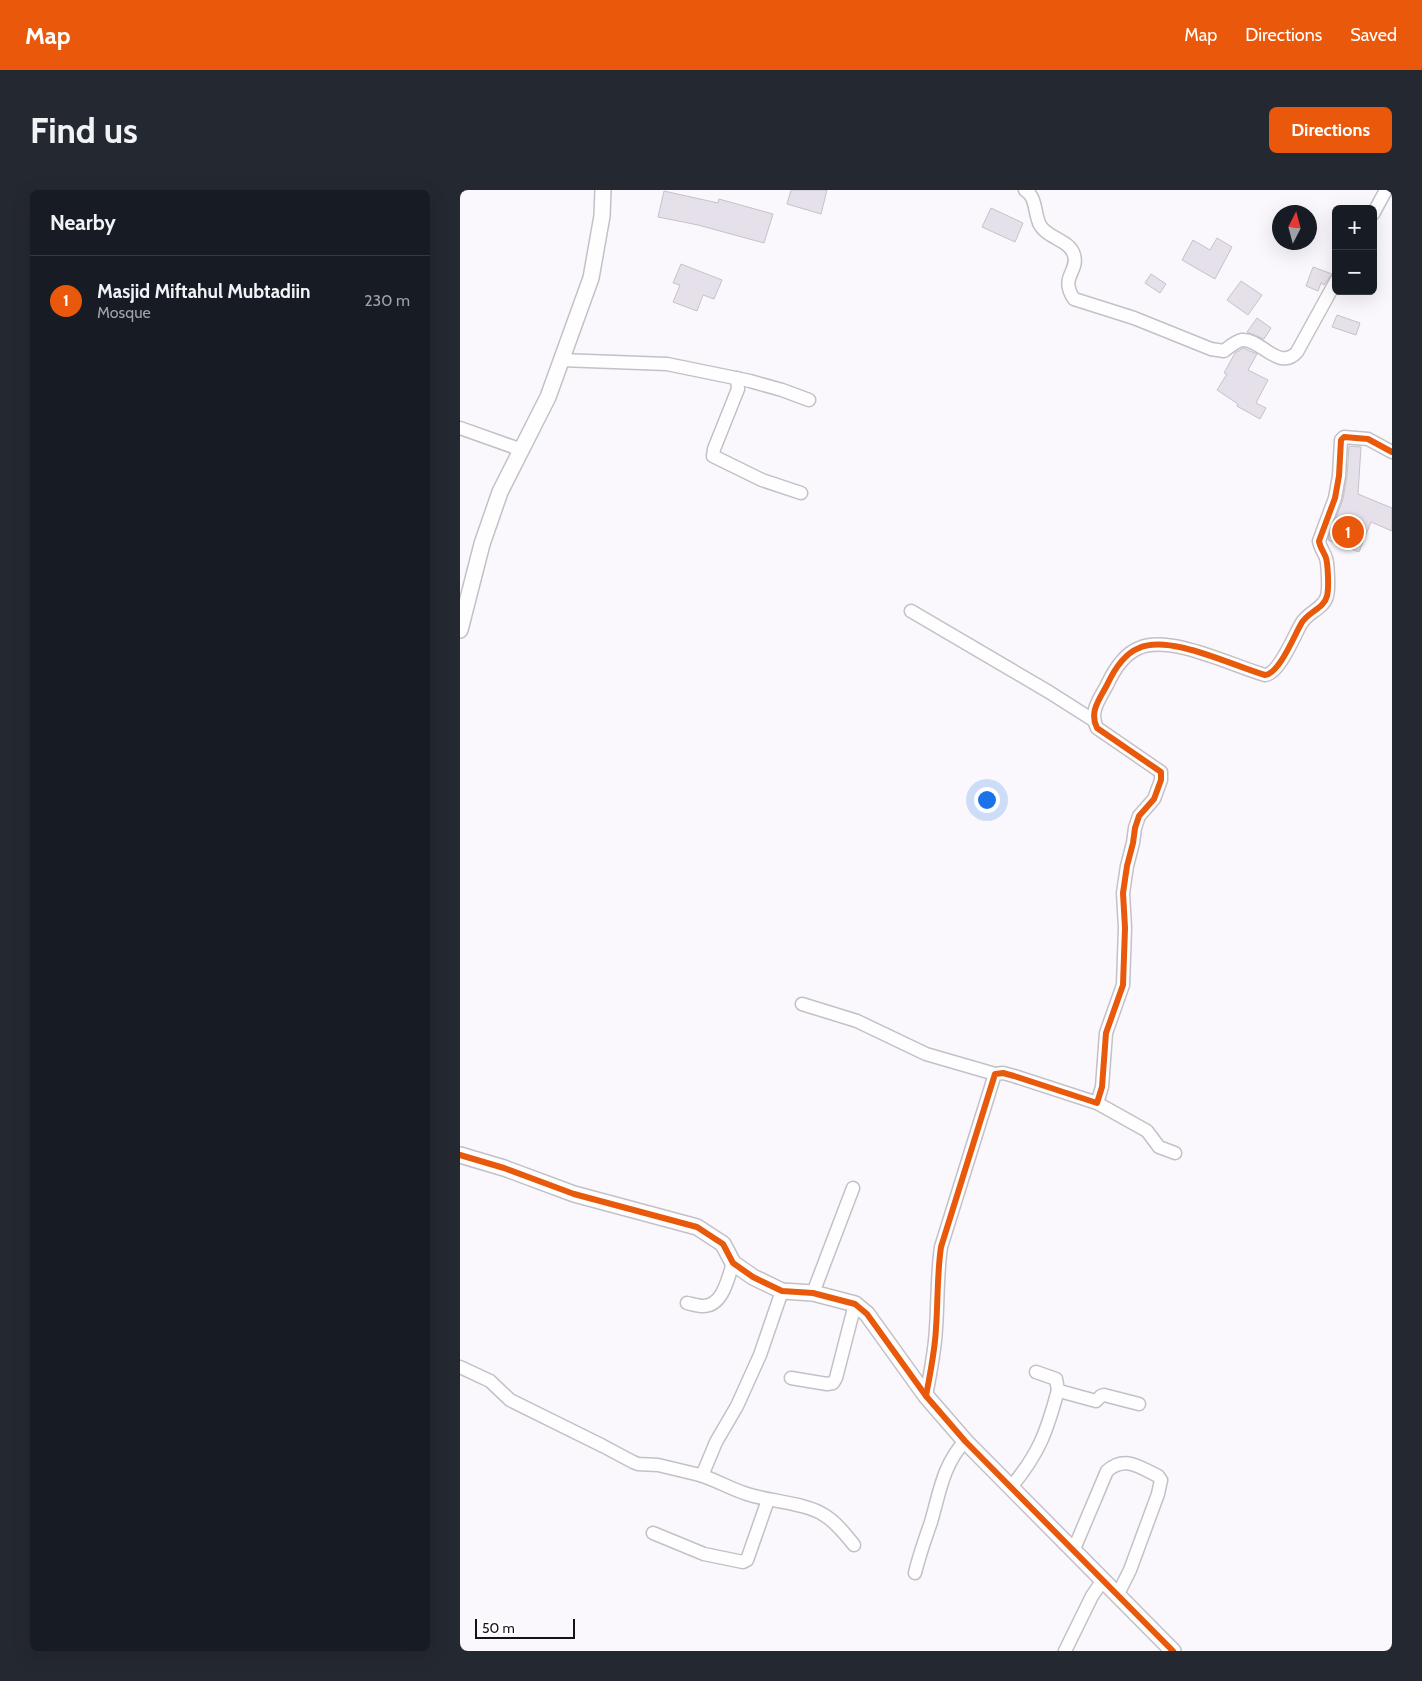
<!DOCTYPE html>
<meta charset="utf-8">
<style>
:root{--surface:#171b24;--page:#242831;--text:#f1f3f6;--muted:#9ea1a6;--line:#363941;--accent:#ea580c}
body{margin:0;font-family:Cabin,sans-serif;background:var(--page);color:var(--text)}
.controls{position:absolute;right:15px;top:15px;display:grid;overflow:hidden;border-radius:8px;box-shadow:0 5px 20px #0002}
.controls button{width:45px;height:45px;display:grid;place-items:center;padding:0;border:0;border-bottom:1px solid var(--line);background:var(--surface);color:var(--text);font:25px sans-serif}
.compass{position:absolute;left:812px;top:15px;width:45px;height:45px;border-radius:50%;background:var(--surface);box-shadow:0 5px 20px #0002;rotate:6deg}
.scale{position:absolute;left:15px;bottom:12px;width:100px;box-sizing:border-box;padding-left:5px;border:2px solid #15101a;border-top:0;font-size:14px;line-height:18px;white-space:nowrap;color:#15101a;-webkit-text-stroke:4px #fff;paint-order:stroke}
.you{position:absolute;left:526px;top:609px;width:18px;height:18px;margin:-12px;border:4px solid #fff;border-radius:50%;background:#1a73e8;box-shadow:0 0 0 8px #1a73e833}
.badge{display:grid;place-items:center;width:32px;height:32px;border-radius:50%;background:var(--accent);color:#fff;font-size:16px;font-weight:700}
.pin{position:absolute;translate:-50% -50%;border:2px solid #fff;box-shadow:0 1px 5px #0006}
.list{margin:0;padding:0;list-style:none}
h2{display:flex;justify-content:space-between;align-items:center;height:65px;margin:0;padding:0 20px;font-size:21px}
h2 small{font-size:16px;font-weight:400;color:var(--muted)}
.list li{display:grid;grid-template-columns:32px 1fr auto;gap:15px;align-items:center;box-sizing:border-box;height:90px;padding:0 20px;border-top:1px solid var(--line)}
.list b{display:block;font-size:19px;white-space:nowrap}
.list p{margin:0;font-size:16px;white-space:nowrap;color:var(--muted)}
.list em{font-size:16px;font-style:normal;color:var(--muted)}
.map{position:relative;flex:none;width:932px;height:1461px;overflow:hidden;border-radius:8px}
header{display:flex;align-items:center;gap:30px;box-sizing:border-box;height:70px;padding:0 25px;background:var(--accent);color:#fff}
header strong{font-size:24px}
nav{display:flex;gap:28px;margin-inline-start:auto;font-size:18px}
.intro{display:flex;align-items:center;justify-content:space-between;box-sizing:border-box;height:120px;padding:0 30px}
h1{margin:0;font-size:35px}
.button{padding:12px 22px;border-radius:8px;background:var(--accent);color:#fff;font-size:18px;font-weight:700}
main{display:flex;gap:30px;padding:0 30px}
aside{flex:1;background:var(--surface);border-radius:8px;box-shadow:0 5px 20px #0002}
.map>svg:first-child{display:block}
.building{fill:#e5e0ea;stroke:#c5c2c9}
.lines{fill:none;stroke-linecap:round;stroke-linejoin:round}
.minor-casing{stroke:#c3c0c7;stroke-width:15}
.tertiary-casing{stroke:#c3c0c7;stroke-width:18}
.minor{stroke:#fefeff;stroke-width:12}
.tertiary{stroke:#fefeff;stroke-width:15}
.cycleway-casing{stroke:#fff;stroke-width:9}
.cycleway{stroke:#e8590c;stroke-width:6}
</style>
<header>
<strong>Map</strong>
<nav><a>Map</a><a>Directions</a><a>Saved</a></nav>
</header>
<div class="intro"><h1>Find us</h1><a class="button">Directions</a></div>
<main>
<aside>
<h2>Nearby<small></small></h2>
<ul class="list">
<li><span class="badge">1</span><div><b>Masjid Miftahul Mubtadiin</b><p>Mosque</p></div><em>230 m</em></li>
</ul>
</aside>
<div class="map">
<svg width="932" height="1461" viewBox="0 0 932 1461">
<rect width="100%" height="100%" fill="#faf8fc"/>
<g class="building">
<polygon points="331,0 367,0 361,24 327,14"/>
<polygon points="204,1 258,13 259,9 313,24 304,53 238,35 198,27"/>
<polygon points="531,18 563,33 555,52 522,37"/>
<polygon points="757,48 772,57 755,89 722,70 733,50 750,60"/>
<polygon points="221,74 262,90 254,109 243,105 237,121 213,112 220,95 213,93"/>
<polygon points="853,77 872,84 864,95 861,93 858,101 846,96"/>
<polygon points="691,84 706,94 700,103 685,93"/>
<polygon points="781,91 802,105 788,125 767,110"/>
<polygon points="877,125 900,133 896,145 872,137"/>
<polygon points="797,128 811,138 804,149 787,142"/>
<polygon points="783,158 797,164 788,180 808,190 796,213 806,218 800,229 777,216 778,214 757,200 767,184 764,183 775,163"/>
<polygon points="889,256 901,257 898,304 932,318 932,341 911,332 899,362 868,350 883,309 887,286"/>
</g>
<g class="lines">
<g class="minor-casing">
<g id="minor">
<path d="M565,0C577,7 574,24 580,35C587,48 610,50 614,65C619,82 599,87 614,109L674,128L751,159L764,161C769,157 776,151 782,150C800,148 819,182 837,162L876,91"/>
<polyline points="913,24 926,0"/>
<polyline points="101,170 207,174 290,191 322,200 349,210"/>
<polyline points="277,188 278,199 254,259 253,266 302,290 341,303"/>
<polyline points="0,238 62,260"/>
<polyline points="451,421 589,502 633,530"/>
<polyline points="342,814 397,831 466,864 535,884"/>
<polyline points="637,913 687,941 699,957 715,963"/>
<polyline points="353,1103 393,998"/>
<path d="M227,1113C232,1114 238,1116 243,1116C263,1116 268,1088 273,1073"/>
<polyline points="0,1177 30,1191 50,1210 143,1256 173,1272 178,1274 198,1275 240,1285 244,1281 256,1252 277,1216 300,1165 322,1101"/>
<polyline points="576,1182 596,1189 598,1200 603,1202 636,1211 641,1206 644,1205 679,1214"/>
<polyline points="331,1188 367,1194 373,1193 376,1188 395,1114"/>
<path d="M466,1206C470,1184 475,1161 476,1138C478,1111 477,1084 481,1057L535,884L543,883L554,886L637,913L642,897L646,843L663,795L665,738L663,703L667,676L673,653L675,638L679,626L694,609L701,590V582L637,538C629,522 639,510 647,495C653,482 664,464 679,458C710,444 773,476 805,485C819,484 834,446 841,434C847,422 864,419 867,406C869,399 868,375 866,368C864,362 860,358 859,351L875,308L879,286L881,250L884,247L908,249L932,262"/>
<path d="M240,1285C256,1290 271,1299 287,1304C308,1311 347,1313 364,1325C376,1332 385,1344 394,1355"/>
<path d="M551,1297C579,1264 587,1241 598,1200"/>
<polyline points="193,1343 244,1364 283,1372 287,1370 308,1310"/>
<path d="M614,1359L647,1281C665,1265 679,1277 698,1286L701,1290L698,1304L670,1380L658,1404"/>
<path d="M455,1383C459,1366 465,1349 471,1332C480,1301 483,1275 505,1251"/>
<polyline points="605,1461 632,1406 643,1390"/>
</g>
</g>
<g class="tertiary-casing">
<g id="tertiary">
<polyline points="0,440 22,354 40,302 88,207 131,88 142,26 143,0"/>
<polyline points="0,965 44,978 114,1004 237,1037 263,1054 273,1073 293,1087 322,1101 353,1103 395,1114 407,1124 466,1206 505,1251 713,1461"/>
</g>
</g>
<use href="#minor" class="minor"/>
<use href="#tertiary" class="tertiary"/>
<g class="cycleway-casing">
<g id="cycleway">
<polyline points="0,965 44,978 114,1004 237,1037 263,1054 273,1073 293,1087 322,1101 353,1103 395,1114 407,1124 466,1206 505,1251 713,1461"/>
<path d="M466,1206C470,1184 475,1161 476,1138C478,1111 477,1084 481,1057L535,884L543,883L554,886L637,913L642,897L646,843L663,795L665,738L663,703L667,676L673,653L675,638L679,626L694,609L701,590V582L637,538C629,522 639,510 647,495C653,482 664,464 679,458C710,444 773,476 805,485C819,484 834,446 841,434C847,422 864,419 867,406C869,399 868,375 866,368C864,362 860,358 859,351L875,308L879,286L881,250L884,247L908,249L932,262"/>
</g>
</g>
<use href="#cycleway" class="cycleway"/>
</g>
</svg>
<div class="controls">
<button>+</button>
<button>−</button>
</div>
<svg class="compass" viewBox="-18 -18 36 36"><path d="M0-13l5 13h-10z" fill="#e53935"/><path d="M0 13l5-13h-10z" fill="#9ea1a6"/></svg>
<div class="scale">50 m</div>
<div class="you"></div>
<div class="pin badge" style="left:888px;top:342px">1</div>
</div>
</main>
